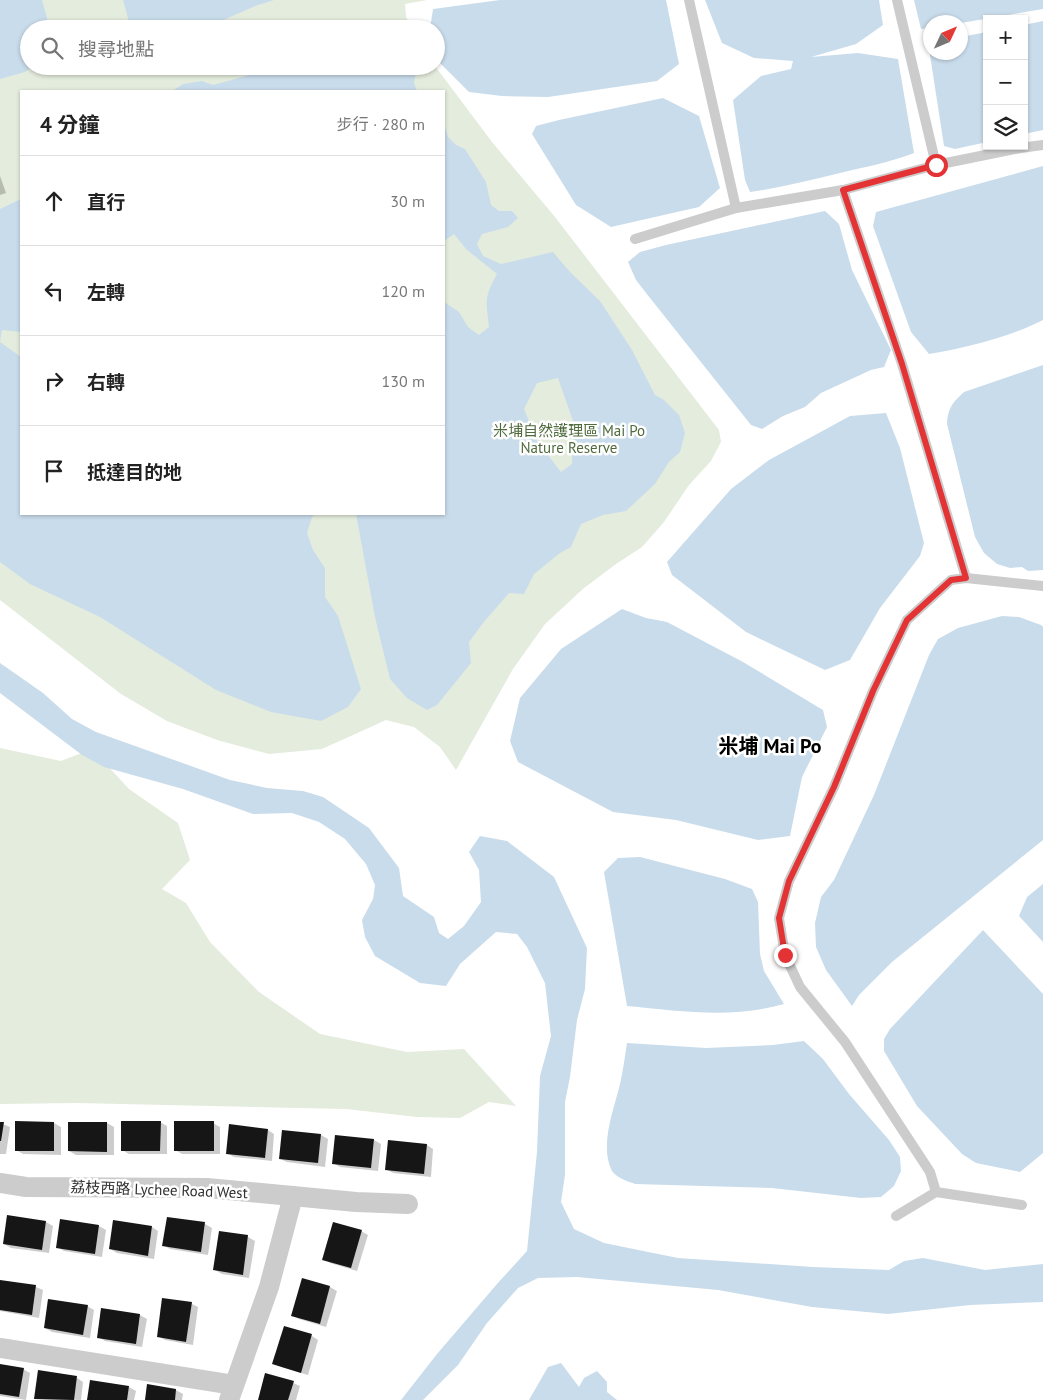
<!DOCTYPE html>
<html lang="zh-TW">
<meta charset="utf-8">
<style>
:root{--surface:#fff;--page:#f2f2f2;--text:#222;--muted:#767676;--line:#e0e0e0}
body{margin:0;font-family:"PT Sans","Noto Sans TC",sans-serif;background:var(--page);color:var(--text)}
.controls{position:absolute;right:15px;top:15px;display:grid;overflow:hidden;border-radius:0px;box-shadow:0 1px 4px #0004}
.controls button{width:45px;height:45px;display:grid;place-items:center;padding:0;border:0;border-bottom:1px solid var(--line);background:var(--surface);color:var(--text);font:25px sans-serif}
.compass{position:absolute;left:923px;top:15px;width:45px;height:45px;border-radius:50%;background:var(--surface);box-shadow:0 1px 4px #0004;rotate:46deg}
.stop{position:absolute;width:15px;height:15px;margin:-11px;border:4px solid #e33334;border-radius:50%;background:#fff}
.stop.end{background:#e33334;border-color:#fff;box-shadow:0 1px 5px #0008}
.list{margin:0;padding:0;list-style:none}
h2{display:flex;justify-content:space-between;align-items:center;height:65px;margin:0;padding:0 20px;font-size:21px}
h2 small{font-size:16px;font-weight:400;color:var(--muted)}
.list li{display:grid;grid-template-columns:32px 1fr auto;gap:15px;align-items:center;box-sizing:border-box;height:90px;padding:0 20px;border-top:1px solid var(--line)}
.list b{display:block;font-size:19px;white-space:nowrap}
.list em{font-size:16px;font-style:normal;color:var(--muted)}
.icon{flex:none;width:28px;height:28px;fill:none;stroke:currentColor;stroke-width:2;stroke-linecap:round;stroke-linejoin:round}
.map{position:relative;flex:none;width:1043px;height:1400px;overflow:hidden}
.search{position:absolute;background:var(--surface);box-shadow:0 1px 4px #0004;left:20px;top:20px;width:425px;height:55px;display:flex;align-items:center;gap:12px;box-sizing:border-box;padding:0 18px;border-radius:28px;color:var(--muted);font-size:19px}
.panel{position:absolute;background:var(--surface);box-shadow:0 1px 4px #0004;left:20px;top:90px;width:425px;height:425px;border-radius:0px}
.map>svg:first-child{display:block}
.green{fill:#e4ecdd;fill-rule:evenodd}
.water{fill:#c9dceb;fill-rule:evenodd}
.shadow{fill:#0003}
.building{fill:#161616}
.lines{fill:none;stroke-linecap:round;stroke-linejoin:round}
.lane{stroke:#ccc;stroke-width:10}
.street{stroke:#ccc;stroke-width:20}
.route{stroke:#e33334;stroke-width:6}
.labels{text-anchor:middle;stroke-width:5;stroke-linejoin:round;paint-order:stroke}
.park-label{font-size:15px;fill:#4f6a3c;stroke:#fff}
.street-label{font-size:15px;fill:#2f2f2f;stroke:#fff}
.district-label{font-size:20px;font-weight:bold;fill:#000;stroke:#fff}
</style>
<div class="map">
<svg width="1043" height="1400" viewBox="0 0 1043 1400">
<rect width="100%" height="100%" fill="#fff"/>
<g class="green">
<path d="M0,0H427L405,4L406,17L412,29H29V66H435L492,142L555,217L719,430L721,442L711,461L689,485L664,522L642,547L616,564L584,588L545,624L513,669L456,770L440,747L414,727L386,720L322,749L269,754L217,740L167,721L121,694L0,600ZM21,91H444V514H21Z"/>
<polygon points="0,748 61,761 92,749 129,789 178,823 190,860 162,889 186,903 210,942 259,992 320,1034 407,1052 464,1049 516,1106 489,1102 460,1118 417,1117 346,1109 77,1103 0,1104"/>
</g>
<g class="water">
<polygon points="0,0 42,0 50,29 29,29 29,66 33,66 25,72 0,79"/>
<polygon points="123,0 274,0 258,5 203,29 131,29"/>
<polygon points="500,0 666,0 679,64 657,81 548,97 502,96 469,92 436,59 436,29 430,29 433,9"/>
<path d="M705,0H879L883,25L856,44L811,57L858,53L898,59L914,153C891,162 865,167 840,173C810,180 780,188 750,192L745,180L733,100L761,76L791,69L793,61L754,58L722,43Z"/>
<polygon points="914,0 1043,0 1043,9 961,23 930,22 930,28 921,29"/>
<polygon points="1043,21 1043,130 1024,134 1024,25"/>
<polygon points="987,32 987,142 955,149 944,146 930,55 930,52 960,52 961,37"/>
<polygon points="255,66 402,66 416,72 414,83 417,91 172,91 183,84 202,81 213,85 253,74"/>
<polygon points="663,98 699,116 720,188 699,207 611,227 576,205 532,134 536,126 559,120"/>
<path d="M444,124L448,137L456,145L465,149L486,182L491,205L499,211H512L518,218L508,227L482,234L477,244L483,256L501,264L553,252L570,272L600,301L632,350L655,395L664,400L679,415L685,433L680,452L669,462L655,484L626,511L603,515L581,524L571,547L560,553L534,574L524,594L509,593L483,623L469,642L471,663L437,705L427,710L407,698L390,679L375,617L356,514H444V302L459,312L468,327L479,335L489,327C486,301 484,297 497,274L466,249L454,234L444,241ZM558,378L573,421L572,464L561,472L537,441L524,409L537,383Z"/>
<path d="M1043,166V320C1013,336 963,349 929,354L911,332L873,226L876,212Z"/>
<polygon points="21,199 21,332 2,330 0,342 21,357 21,514 315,514 312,517 307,533 313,550 325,568 325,597 338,616 361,689 348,707 321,721 271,712 216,690 100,617 30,584 0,562 0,209"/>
<polygon points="825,211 839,224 852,270 891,350 884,367 871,370 821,393 805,407 783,416 762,429 751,425 650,298 636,280 628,262 640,252 666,245"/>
<path d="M1043,365V570L1028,571L1022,567L1010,568L997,564L984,553L975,537L947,424C948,408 952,403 964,392Z"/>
<polygon points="886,413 900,448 924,543 920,556 880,608 850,660 825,670 746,632 672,575 667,562 731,489 769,460 850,416"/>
<polygon points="622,609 646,618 667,622 743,662 823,710 827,727 802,777 790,836 758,840 676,820 613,812 518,762 510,741 520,698 561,649"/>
<polygon points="1002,616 1019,617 1041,625 1043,627 1043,840 892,962 859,995 852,1006 826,970 816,947 815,923 821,897 834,880 874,795 929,655 938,639 958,628"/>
<polygon points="0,663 43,693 72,719 96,732 230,780 267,788 303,791 323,797 369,828 399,868 403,896 434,917 439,933 448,939 464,926 481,902 479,870 469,852 480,836 507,841 554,877 587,948 585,989 577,1020 570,1077 565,1102 565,1175 561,1202 574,1229 604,1243 678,1258 813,1267 889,1270 904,1261 923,1258 985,1270 1043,1264 1043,1302 970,1305 888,1314 812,1307 718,1290 577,1277 538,1278 518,1288 487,1323 458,1365 423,1400 401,1400 437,1354 497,1284 527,1251 537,1152 540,1076 551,1036 545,983 527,947 517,934 496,932 460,964 446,986 420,983 375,956 365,937 362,920 373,899 375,885 366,864 345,839 319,822 292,813 253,814 183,789 104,767 82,755 0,693"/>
<path d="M640,857L725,879L752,889L758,902L760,954L764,971L784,1004C733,1019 679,1011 627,1006L604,872L618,858Z"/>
<polygon points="1043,884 1043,942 1019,916 1027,897"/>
<polygon points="983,930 1043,994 1043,1153 1020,1172 976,1163 962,1154 917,1106 884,1051 884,1039 890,1029"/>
<path d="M804,1041L823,1059L849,1094L889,1140L900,1157L901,1171L894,1186L881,1197L861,1198L772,1188L635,1184C627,1181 617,1178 612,1171C599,1146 614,1109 620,1084C623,1071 625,1056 627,1043L706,1048L773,1045Z"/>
<polygon points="561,1363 579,1387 584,1378 597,1371 607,1382 607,1392 617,1400 529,1400 548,1367"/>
</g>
<g class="shadow">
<polygon points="0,176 6,193 0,195"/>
<polygon points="160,1122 167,1126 167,1154 129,1154 122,1150"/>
<polygon points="0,1123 10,1127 6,1154 0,1154"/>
<polygon points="54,1123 61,1127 61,1155 23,1154 16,1150"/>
<polygon points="107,1123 114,1127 114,1155 76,1155 69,1151"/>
<polygon points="213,1123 220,1127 220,1154 182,1154 175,1150"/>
<polygon points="268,1130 274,1134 272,1161 234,1157 227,1153"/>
<polygon points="321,1135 328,1139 325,1167 287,1162 280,1159"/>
<polygon points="374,1140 381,1144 378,1171 340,1167 333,1163"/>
<polygon points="427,1145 433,1149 431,1177 393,1173 386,1169"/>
<polygon points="168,1218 205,1224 212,1228 208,1255 170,1249 163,1245"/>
<polygon points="61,1220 99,1226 106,1230 102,1257 64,1251 57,1247"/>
<polygon points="46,1222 53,1226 49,1253 11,1248 4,1244"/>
<polygon points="152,1227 158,1231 154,1259 117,1253 110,1249"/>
<polygon points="361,1231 368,1235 357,1271 330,1263 324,1259"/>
<polygon points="220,1232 248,1237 255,1241 249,1278 222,1274 215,1270"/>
<polygon points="303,1279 330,1287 337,1291 326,1327 299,1319 292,1315"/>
<polygon points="0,1281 36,1287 43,1290 39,1318 0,1311"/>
<polygon points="192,1304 198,1307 193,1345 165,1340 158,1336"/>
<polygon points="87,1306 94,1310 90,1338 52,1332 45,1328"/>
<polygon points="102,1309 140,1315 147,1319 142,1347 105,1341 98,1337"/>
<polygon points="284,1328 312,1336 318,1340 308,1375 281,1367 274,1364"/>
<polygon points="0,1365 23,1369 30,1373 26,1400 0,1396"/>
<polygon points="77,1378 83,1382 81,1400 35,1399"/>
<polygon points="91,1381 129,1387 136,1391 134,1400 89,1400"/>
<polygon points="293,1383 300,1386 296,1400 259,1400"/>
<polygon points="148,1386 176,1390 183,1394 182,1400 146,1400"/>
</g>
<g class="building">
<polygon points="15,1121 54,1122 54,1151 15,1151"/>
<polygon points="121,1121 161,1121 160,1151 121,1151"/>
<rect x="174" y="1121" width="40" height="30"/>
<polygon points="0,1122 4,1122 1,1141 0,1141"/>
<polygon points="68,1122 107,1122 107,1152 68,1151"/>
<polygon points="229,1124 268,1129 265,1158 226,1154"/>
<polygon points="282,1130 321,1134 318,1163 279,1159"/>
<polygon points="335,1135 374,1139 371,1168 332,1164"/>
<polygon points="388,1140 427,1144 424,1174 385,1170"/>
<polygon points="7,1215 46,1221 42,1250 3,1244"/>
<polygon points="167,1217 205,1222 201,1252 162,1246"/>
<polygon points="60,1219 99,1225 95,1254 56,1248"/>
<polygon points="113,1220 152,1226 148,1256 109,1249"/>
<polygon points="333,1222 362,1230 351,1268 322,1260"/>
<polygon points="219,1231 248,1235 243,1275 213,1270"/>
<polygon points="302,1278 330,1286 320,1324 291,1316"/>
<polygon points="0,1280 36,1285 32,1315 0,1310"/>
<polygon points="162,1298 192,1302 186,1342 157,1337"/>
<polygon points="48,1299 88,1305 83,1335 44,1328"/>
<polygon points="101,1308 140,1314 136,1344 97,1338"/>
<polygon points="284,1326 312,1334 301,1373 272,1364"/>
<polygon points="0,1364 24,1368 19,1397 0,1394"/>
<polygon points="38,1370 77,1376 74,1400 34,1399"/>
<polygon points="265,1373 294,1381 288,1400 258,1400"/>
<polygon points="90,1380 129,1386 127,1400 87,1400"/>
<polygon points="147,1384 176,1389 175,1400 145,1400"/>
</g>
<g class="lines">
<g class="lane">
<polyline points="689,0 736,208"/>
<polyline points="897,0 936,165"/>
<polyline points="843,190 902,364 966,578"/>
<polyline points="635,239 736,208 843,190 936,165 1020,148 1043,145"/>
<polyline points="936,1192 930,1172 845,1042 800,987 785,955 779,918 789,881 834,787 873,691 907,620 951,580 966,578 1043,586"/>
<polyline points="896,1216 936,1192 1022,1205"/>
</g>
<g class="street">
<polyline points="0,1183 26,1187 207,1188 356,1202 408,1204"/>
<polyline points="0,1348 234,1385"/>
<polyline points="229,1400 269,1287 293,1196"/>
</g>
</g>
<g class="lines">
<polyline class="route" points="785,955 779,918 789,881 834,787 873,691 907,620 951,580 966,578 902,364 843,190 936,165"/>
</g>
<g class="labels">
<g class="park-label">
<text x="569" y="436">米埔自然護理區 Mai Po<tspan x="569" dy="17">Nature Reserve</tspan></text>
</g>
<g class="street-label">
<text transform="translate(159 1190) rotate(2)" y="5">荔枝西路 Lychee Road West</text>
</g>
<g class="district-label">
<text x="770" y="753">米埔 Mai Po</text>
</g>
</g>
</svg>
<div class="controls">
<button>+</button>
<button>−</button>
<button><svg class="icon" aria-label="layers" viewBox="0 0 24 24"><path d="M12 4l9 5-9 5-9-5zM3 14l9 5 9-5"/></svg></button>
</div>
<svg class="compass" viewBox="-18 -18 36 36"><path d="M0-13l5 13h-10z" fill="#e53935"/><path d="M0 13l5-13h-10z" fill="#767676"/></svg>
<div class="stop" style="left:936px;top:165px"></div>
<div class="stop end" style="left:785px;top:955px"></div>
<div class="search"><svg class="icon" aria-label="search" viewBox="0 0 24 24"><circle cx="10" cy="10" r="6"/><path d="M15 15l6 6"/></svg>搜尋地點</div>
<section class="panel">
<h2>4 分鐘<small>步行 · 280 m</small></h2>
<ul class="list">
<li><svg class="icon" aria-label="ahead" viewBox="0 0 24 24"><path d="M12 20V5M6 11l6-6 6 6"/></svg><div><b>直行</b></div><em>30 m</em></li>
<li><svg class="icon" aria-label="left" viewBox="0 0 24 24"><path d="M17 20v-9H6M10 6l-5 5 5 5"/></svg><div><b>左轉</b></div><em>120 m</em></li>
<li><svg class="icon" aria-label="right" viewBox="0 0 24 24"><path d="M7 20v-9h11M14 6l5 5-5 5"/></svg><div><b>右轉</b></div><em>130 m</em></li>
<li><svg class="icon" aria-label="arrive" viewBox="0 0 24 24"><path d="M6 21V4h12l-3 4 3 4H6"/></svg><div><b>抵達目的地</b></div></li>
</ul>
</section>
</div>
